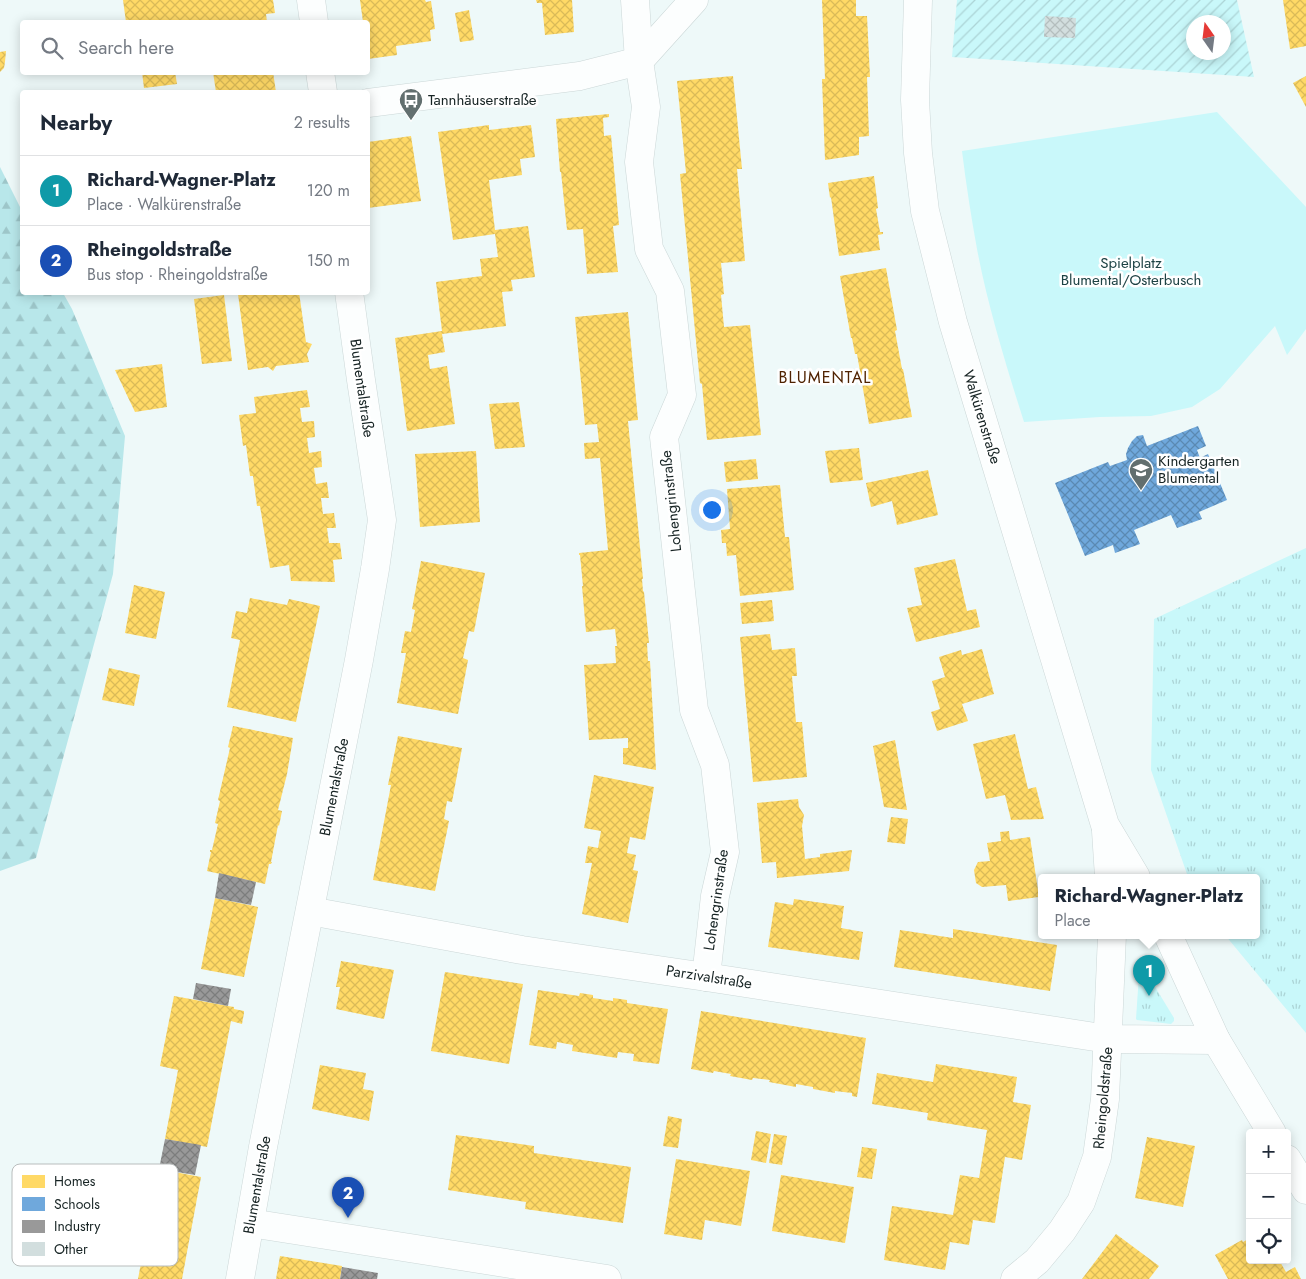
<!DOCTYPE html>
<meta charset="utf-8">
<style>
:root{--surface:#fff;--page:#f2f2f3;--text:#1f2937;--muted:#747a83;--line:#e0e1e3;--accent:#db2777}
body{margin:0;font-family:Jost,sans-serif;background:var(--page);color:var(--text)}
.controls{position:absolute;right:15px;bottom:15px;display:grid;overflow:hidden;border-radius:5px;box-shadow:0 2px 12px #0003}
.controls button{width:45px;height:45px;display:grid;place-items:center;padding:0;border:0;border-bottom:1px solid var(--line);background:var(--surface);color:var(--text);font:25px sans-serif}
.compass{position:absolute;left:1186px;top:15px;width:45px;height:45px;border-radius:50%;background:var(--surface);box-shadow:0 2px 12px #0003;rotate:346deg}
.you{position:absolute;left:711px;top:509px;width:18px;height:18px;margin:-12px;border:4px solid #fff;border-radius:50%;background:#1a73e8;box-shadow:0 0 0 8px #1a73e833}
.badge{display:grid;place-items:center;width:32px;height:32px;border-radius:50%;background:var(--accent);color:#fff;font-size:16px;font-weight:700}
.pin{position:absolute;translate:-50% -41px;filter:drop-shadow(0 1px 2px #0008)}
.pin::after{content:'';position:absolute;top:26px;width:18px;height:15px;background:inherit;clip-path:polygon(0 0,100% 0,50% 100%)}
.popup{position:absolute;left:1038px;top:874px;width:222px;height:65px;box-sizing:border-box;display:grid;place-content:center;border-radius:5px;background:var(--surface);filter:drop-shadow(0 1px 4px #0005);font-size:16px;white-space:nowrap;color:var(--muted)}
.popup b{font-size:19px;color:var(--text)}
.popup::after{content:'';position:absolute;left:50%;top:100%;margin-left:-10px;border:10px solid transparent;border-top-color:var(--surface)}
.list{margin:0;padding:0;list-style:none}
h2{display:flex;justify-content:space-between;align-items:center;height:65px;margin:0;padding:0 20px;font-size:21px}
h2 small{font-size:16px;font-weight:400;color:var(--muted)}
.list li{display:grid;grid-template-columns:32px 1fr auto;gap:15px;align-items:center;box-sizing:border-box;height:70px;padding:0 20px;border-top:1px solid var(--line)}
.list b{display:block;font-size:19px;white-space:nowrap}
.list p{margin:0;font-size:16px;white-space:nowrap;color:var(--muted)}
.list em{font-size:16px;font-style:normal;color:var(--muted)}
.icon{flex:none;width:28px;height:28px;fill:none;stroke:currentColor;stroke-width:2;stroke-linecap:round;stroke-linejoin:round}
.map{position:relative;flex:none;width:1306px;height:1279px;overflow:hidden}
.search{position:absolute;background:var(--surface);box-shadow:0 2px 12px #0003;left:20px;top:20px;width:350px;height:55px;display:flex;align-items:center;gap:12px;box-sizing:border-box;padding:0 18px;border-radius:5px;color:var(--muted);font-size:19px}
.panel{position:absolute;background:var(--surface);box-shadow:0 2px 12px #0003;left:20px;top:90px;width:350px;height:205px;border-radius:5px}
.map>svg:first-child{display:block}
.grass{fill:url(#grass-tufts)}
.forest{fill:url(#forest-firs)}
.park{fill:#c9f8fa}
.garden{fill:url(#garden-furrows);fill-rule:evenodd}
.homes{fill:url(#homes-cross-hatch)}
.schools{fill:url(#schools-cross-hatch)}
.industry{fill:url(#industry-cross-hatch)}
.building{fill:url(#building-cross-hatch)}
.lines{fill:none;stroke-linecap:round;stroke-linejoin:round}
.minor-casing{stroke:#cbd7d7;stroke-width:29}
.minor{stroke:#fcfefe;stroke-width:28}
.labels{text-anchor:middle;stroke-width:5;stroke-linejoin:round;paint-order:stroke}
.poi-label{font-size:15px;fill:#172424;stroke:#fff;text-anchor:start}
.park-label{font-size:15px;fill:#1d4244;stroke:#fff}
.street-label{font-size:15px;fill:#172424;stroke:#fff}
.neighbourhood-label{font-size:16px;letter-spacing:1px;fill:#4f2201;stroke:#fff}
.key{fill:#fff;stroke:#b9bdbd;stroke-width:1}
.key-label{font-size:14px;fill:#172424}
</style>
<div class="map">
<svg width="1306" height="1279" viewBox="0 0 1306 1279">
<defs>
<pattern id="grass-tufts" width="24" height="20" patternUnits="userSpaceOnUse" patternTransform="scale(1.25)"><rect width="24" height="20" fill="#c9f8fa"/><path d="M3 7l-1-3M5 7V3M7 7l1-3M15 17l-1-3M17 17v-4M19 17l1-3" fill="none" stroke="#acd4d6"/></pattern>
<pattern id="forest-firs" width="22" height="20" patternUnits="userSpaceOnUse" patternTransform="scale(1.25)"><rect width="22" height="20" fill="#b8e7ea"/><path d="M5 1l3.5 6h-7zM16 11l3.5 6h-7z" fill="#9dc6c9"/></pattern>
<pattern id="garden-furrows" width="10" height="10" patternUnits="userSpaceOnUse" patternTransform="scale(1.25)"><rect width="10" height="10" fill="#c9f8fa"/><path d="M-1 1l2-2M0 10L10 0M9 11l2-2" fill="none" stroke="#acd4d6"/></pattern>
<pattern id="homes-cross-hatch" width="8" height="8" patternUnits="userSpaceOnUse" patternTransform="scale(1.25)"><rect width="8" height="8" fill="#ffd966"/><path d="M0 0l8 8M0 8l8-8" fill="none" stroke="#daba58"/></pattern>
<pattern id="schools-cross-hatch" width="8" height="8" patternUnits="userSpaceOnUse" patternTransform="scale(1.25)"><rect width="8" height="8" fill="#6fa8dc"/><path d="M0 0l8 8M0 8l8-8" fill="none" stroke="#5a89b2"/></pattern>
<pattern id="industry-cross-hatch" width="8" height="8" patternUnits="userSpaceOnUse" patternTransform="scale(1.25)"><rect width="8" height="8" fill="#999"/><path d="M0 0l8 8M0 8l8-8" fill="none" stroke="#7c7d7d"/></pattern>
<pattern id="building-cross-hatch" width="8" height="8" patternUnits="userSpaceOnUse" patternTransform="scale(1.25)"><rect width="8" height="8" fill="#d2dede"/><path d="M0 0l8 8M0 8l8-8" fill="none" stroke="#b4bebe"/></pattern>
</defs>
<rect width="100%" height="100%" fill="#eef9f9"/>
<g class="grass">
<polygon points="1306,548 1306,1033 1225,935 1256,935 1256,877 1188,877 1151,770 1154,619"/>
<polygon points="1142,971 1146,972 1174,1018 1174,1021 1171,1024 1137,1020 1136,1019 1139,974"/>
</g>
<polygon class="forest" points="0,167 22,211 22,292 63,293 72,309 125,436 113,574 36,858 0,871"/>
<path class="park" d="M1217,112L1306,207V329L1287,355L1275,326L1220,389L1192,407L1151,416L1100,417L1024,422C1006,365 988,307 977,249C971,216 966,184 962,151Z"/>
<path class="garden" d="M957,0H1237L1254,77L952,57ZM1194,22H1224V52H1194Z"/>
<g class="homes">
<polygon points="123,0 273,0 275,13 266,14 267,22 126,22"/>
<polygon points="360,0 425,0 426,2 431,1 435,29 430,30 431,41 396,46 397,55 368,59 368,22 363,22"/>
<polygon points="536,0 572,0 574,32 545,35 542,3 537,3"/>
<polygon points="822,0 856,0 856,16 867,16 870,77 867,77 869,136 859,137 859,155 825,160 822,79 825,79"/>
<polygon points="1283,0 1306,0 1306,46 1290,49"/>
<polygon points="469,10 474,40 460,42 455,13"/>
<polygon points="6,51 5,62 4,68 0,72 0,52"/>
<polygon points="142,72 175,72 177,84 144,88"/>
<polygon points="213,72 273,72 276,92 216,92"/>
<polygon points="733,76 742,169 737,169 745,261 721,263 724,294 721,295 724,327 750,325 761,435 707,440 702,384 700,383 680,174 686,173 677,81"/>
<polygon points="1306,76 1306,107 1293,83"/>
<polygon points="609,114 609,117 603,118 604,136 611,135 619,225 613,226 618,272 587,274 583,229 567,230 561,172 560,172 556,119"/>
<polygon points="489,125 489,130 531,125 535,157 520,159 522,175 489,180 495,230 528,226 535,277 511,280 513,291 502,292 506,326 442,334 445,352 428,355 430,369 447,366 455,424 407,431 395,338 442,331 436,282 482,276 480,259 498,257 495,234 453,240 438,132"/>
<polygon points="411,136 421,201 368,208 368,142"/>
<polygon points="874,176 878,208 876,209 880,232 883,232 883,234 878,235 880,250 839,256 831,197 830,198 828,183"/>
<polygon points="886,268 897,330 895,331 902,369 903,369 912,417 869,424 857,354 855,354 852,338 851,338 840,276"/>
<polygon points="249,292 299,292 306,342 312,344 307,354 309,362 276,366 273,371 268,367 248,370 238,294"/>
<polygon points="224,295 232,361 202,364 194,299"/>
<polygon points="628,312 638,420 628,421 643,579 642,579 643,591 644,592 649,643 647,643 648,661 650,661 656,770 623,764 623,748 628,748 628,738 589,740 584,665 616,663 615,646 617,646 615,629 586,632 582,586 583,586 580,555 579,555 579,553 608,550 600,458 585,459 584,443 599,442 597,424 585,425 575,317"/>
<polygon points="162,364 167,407 135,412 115,370"/>
<polygon points="307,390 310,407 300,408 302,422 314,421 315,437 307,438 309,453 321,451 322,467 314,468 316,484 327,482 329,498 321,498 323,514 334,513 336,528 327,528 329,543 340,543 342,559 333,560 335,582 291,581 289,565 270,568 260,506 257,506 253,476 250,476 246,445 243,446 239,415 256,413 254,397"/>
<polygon points="519,402 525,447 495,449 489,404"/>
<polygon points="859,448 863,480 830,483 825,451"/>
<polygon points="476,451 480,522 420,527 415,454"/>
<polygon points="756,459 758,479 726,482 724,462"/>
<polygon points="928,470 938,515 897,525 892,501 871,507 866,483"/>
<polygon points="780,485 785,537 789,537 794,590 740,596 736,555 727,556 726,543 722,543 721,530 730,529 727,489"/>
<polygon points="955,559 967,611 976,609 980,627 916,642 907,608 922,605 914,568"/>
<polygon points="421,561 485,573 474,632 469,631 463,658 468,660 458,714 397,703 406,653 401,653 405,631 411,632 415,610 412,609"/>
<polygon points="134,585 165,592 156,639 125,633"/>
<polygon points="250,598 287,605 289,599 320,606 296,722 227,707 240,640 231,638 236,611 247,613"/>
<polygon points="772,600 774,621 742,624 740,603"/>
<polygon points="770,634 772,650 795,648 797,676 792,676 796,722 802,722 807,777 753,782 740,637"/>
<polygon points="982,649 994,694 962,704 968,721 937,731 931,712 940,709 932,681 945,677 939,657 961,650 962,655"/>
<polygon points="109,668 140,675 134,706 102,700"/>
<polygon points="233,726 293,738 287,774 278,810 282,811 279,826 278,825 271,862 272,862 271,864 269,864 265,884 207,871 211,852 210,852 210,850 212,850 218,824 215,823 220,801 218,800 230,748 228,747"/>
<polygon points="1015,734 1028,789 1036,787 1044,819 1011,820 1005,795 986,799 973,744"/>
<polygon points="398,736 462,748 452,802 447,801 444,819 449,821 435,891 373,880 391,785 388,785"/>
<polygon points="895,740 907,810 884,807 873,746"/>
<polygon points="594,775 654,787 645,840 630,837 627,853 636,855 633,870 638,871 628,923 582,914 592,863 585,863 588,846 598,848 601,831 584,828"/>
<polygon points="798,799 799,807 804,815 802,826 805,859 820,857 820,854 852,850 849,871 777,878 776,862 762,863 757,803"/>
<polygon points="891,817 908,819 905,844 887,842"/>
<polygon points="1009,831 1010,840 1030,837 1039,897 1008,901 1006,885 982,887 976,883 974,870 978,862 990,861 987,843 1001,841 1000,832"/>
<polygon points="215,898 258,907 244,977 201,969"/>
<polygon points="794,899 844,906 841,928 863,932 859,960 768,947 775,902 793,905"/>
<polygon points="953,929 1057,945 1050,991 894,967 900,930 953,938"/>
<polygon points="341,961 394,970 384,1019 336,1009 340,987 336,987"/>
<polygon points="445,972 523,984 509,1064 431,1051"/>
<polygon points="538,990 579,996 580,993 593,995 593,998 613,1001 613,998 627,1000 627,1003 668,1009 659,1064 633,1061 634,1054 618,1052 617,1058 572,1051 573,1045 557,1042 556,1049 529,1045"/>
<polygon points="174,996 228,1006 234,1007 234,1009 244,1011 244,1013 242,1024 231,1021 207,1147 165,1139 178,1070 160,1066"/>
<polygon points="701,1011 866,1038 857,1097 852,1096 852,1093 835,1091 835,1093 813,1089 813,1087 796,1084 796,1087 769,1082 770,1080 753,1078 752,1080 730,1076 731,1074 714,1071 713,1073 691,1069"/>
<polygon points="936,1064 1017,1077 1013,1102 1031,1105 1022,1160 1005,1157 995,1223 973,1220 969,1245 950,1242 945,1270 884,1260 892,1206 953,1215 960,1175 979,1178 987,1130 927,1120 928,1113 872,1104 877,1073 933,1082"/>
<polygon points="320,1065 366,1073 363,1089 374,1091 369,1121 312,1109"/>
<polygon points="668,1116 682,1119 678,1148 663,1146"/>
<polygon points="756,1131 771,1134 766,1163 751,1160"/>
<polygon points="774,1134 787,1136 782,1165 769,1163"/>
<polygon points="456,1135 534,1146 534,1153 631,1167 623,1223 525,1209 526,1202 448,1190"/>
<polygon points="1147,1137 1195,1146 1183,1207 1135,1198"/>
<polygon points="862,1147 877,1149 872,1179 857,1177"/>
<polygon points="676,1159 750,1171 741,1226 705,1220 702,1240 664,1234"/>
<polygon points="159,1169 201,1177 182,1279 138,1279"/>
<polygon points="781,1175 854,1187 845,1243 772,1231"/>
<polygon points="1116,1234 1159,1266 1149,1279 1082,1279"/>
<polygon points="1250,1238 1250,1260 1279,1260 1286,1272 1295,1267 1301,1279 1228,1279 1215,1255 1242,1240 1243,1242"/>
<polygon points="280,1256 342,1266 340,1279 276,1279"/>
</g>
<polygon class="schools" points="1198,426 1206,446 1197,450 1200,458 1208,454 1227,500 1199,512 1202,519 1177,528 1171,515 1134,530 1140,544 1115,553 1113,545 1085,556 1055,483 1108,462 1110,466 1127,460 1126,454 1128,448 1132,441 1137,436 1143,435 1147,446"/>
<g class="industry">
<polygon points="219,873 256,882 251,905 215,898"/>
<polygon points="196,983 231,989 228,1006 193,999"/>
<polygon points="165,1139 201,1145 195,1175 159,1169"/>
<polygon points="342,1267 378,1273 377,1279 340,1279"/>
</g>
<polygon class="building" points="1045,16 1076,18 1075,38 1044,37"/>
<g class="lines">
<g class="minor-casing">
<g id="minor">
<polyline points="311,0 314,22"/>
<polyline points="635,0 639,61 646,107 639,162 649,249 670,291 682,395 664,437 694,710 715,765 725,852 715,896 706,977"/>
<polyline points="918,0 915,100 918,153 925,211 953,322 1105,825 1136,877"/>
<polyline points="320,72 323,92"/>
<polyline points="368,103 580,76 639,61 694,0"/>
<polyline points="1106,831 1109,877"/>
<polyline points="310,911 522,950 706,977 1108,1039 1216,1040"/>
<polyline points="1168,935 1216,1040 1272,1133"/>
<polyline points="1287,1159 1306,1190"/>
<polyline points="250,1223 607,1279"/>
<polyline points="240,1279 263,1147 359,660 375,569 382,520 361,380 349,292"/>
<polyline points="1015,1279 1037,1261 1062,1231 1081,1202 1097,1157 1105,1099 1112,935"/>
</g>
</g>
<use href="#minor" class="minor"/>
</g>
<defs>
<g id="bus-pin" transform="scale(1.25)"><path d="M0 17L-7.5 6A9.5 9.5 0 1 1 7.5 6Z" fill="#626f6f" stroke="#fff"/><path d="M-5-6H5V4H4V6H2V4H-2V6H-4V4H-5ZM-3.5-4V0h7V-4ZM-3.5 1.2v1.5H-2V1.2ZM2 1.2v1.5H3.5V1.2Z" fill="#fff"/></g>
<g id="school-pin" transform="scale(1.25)"><path d="M0 17L-7.5 6A9.5 9.5 0 1 1 7.5 6Z" fill="#626f6f" stroke="#fff"/><path d="M0-5L7-2L0 1L-7-2ZM-4 1L0 2.5L4 1V4Q0 6-4 4Z" fill="#fff"/></g>
</defs>
<g fill-rule="evenodd">
<use href="#bus-pin" x="411" y="100"/>
<use href="#school-pin" x="1141" y="470"/>
</g>
<g class="labels">
<g class="poi-label">
<text x="428" y="105">Tannhäuserstraße</text>
<text x="1158" y="466">Kindergarten<tspan x="1158" dy="17">Blumental</tspan></text>
</g>
<g class="park-label">
<text x="1131" y="268">Spielplatz<tspan x="1131" dy="17">Blumental/Osterbusch</tspan></text>
</g>
<g class="street-label">
<text transform="translate(362 388) rotate(82)" y="5">Blumentalstraße</text>
<text transform="translate(982 417) rotate(73)" y="5">Walkürenstraße</text>
<text transform="translate(671 501) rotate(-96)" y="5">Lohengrinstraße</text>
<text transform="translate(334 787) rotate(-79)" y="5">Blumentalstraße</text>
<text transform="translate(716 900) rotate(-82)" y="5">Lohengrinstraße</text>
<text transform="translate(709 977) rotate(9)" y="5">Parzivalstraße</text>
<text transform="translate(1103 1098) rotate(-85)" y="5">Rheingoldstraße</text>
<text transform="translate(257 1185) rotate(-80)" y="5">Blumentalstraße</text>
</g>
<g class="neighbourhood-label">
<text x="825" y="383">BLUMENTAL</text>
</g>
</g>
<rect x="12" y="1164" width="166" height="102" rx="8" class="key"/>
<rect x="22" y="1175" width="23" height="13" fill="#ffd966"/>
<rect x="22" y="1197" width="23" height="14" fill="#6fa8dc"/>
<rect x="22" y="1220" width="23" height="13" fill="#999"/>
<rect x="22" y="1242" width="23" height="14" fill="#d2dede"/>
<g class="key-label">
<text x="54" y="1186">Homes</text>
<text x="54" y="1209">Schools</text>
<text x="54" y="1231">Industry</text>
<text x="54" y="1254">Other</text>
</g>
</svg>
<div class="controls">
<button>+</button>
<button>−</button>
<button><svg class="icon" aria-label="locate" viewBox="0 0 24 24"><circle cx="12" cy="12" r="6"/><path d="M12 2v4M12 18v4M2 12h4M18 12h4"/></svg></button>
</div>
<svg class="compass" viewBox="-18 -18 36 36"><path d="M0-13l5 13h-10z" fill="#e53935"/><path d="M0 13l5-13h-10z" fill="#747a83"/></svg>
<div class="you"></div>
<div class="pin badge" style="left:1149px;top:996px;background:#0f9aa8">1</div>
<div class="popup"><b>Richard-Wagner-Platz</b>Place</div>
<div class="pin badge" style="left:348px;top:1218px;background:#1a4fb4">2</div>
<div class="search"><svg class="icon" aria-label="search" viewBox="0 0 24 24"><circle cx="10" cy="10" r="6"/><path d="M15 15l6 6"/></svg>Search here</div>
<section class="panel">
<h2>Nearby<small>2 results</small></h2>
<ul class="list">
<li><span class="badge" style="background:#0f9aa8">1</span><div><b>Richard-Wagner-Platz</b><p>Place · Walkürenstraße</p></div><em>120 m</em></li>
<li><span class="badge" style="background:#1a4fb4">2</span><div><b>Rheingoldstraße</b><p>Bus stop · Rheingoldstraße</p></div><em>150 m</em></li>
</ul>
</section>
</div>
